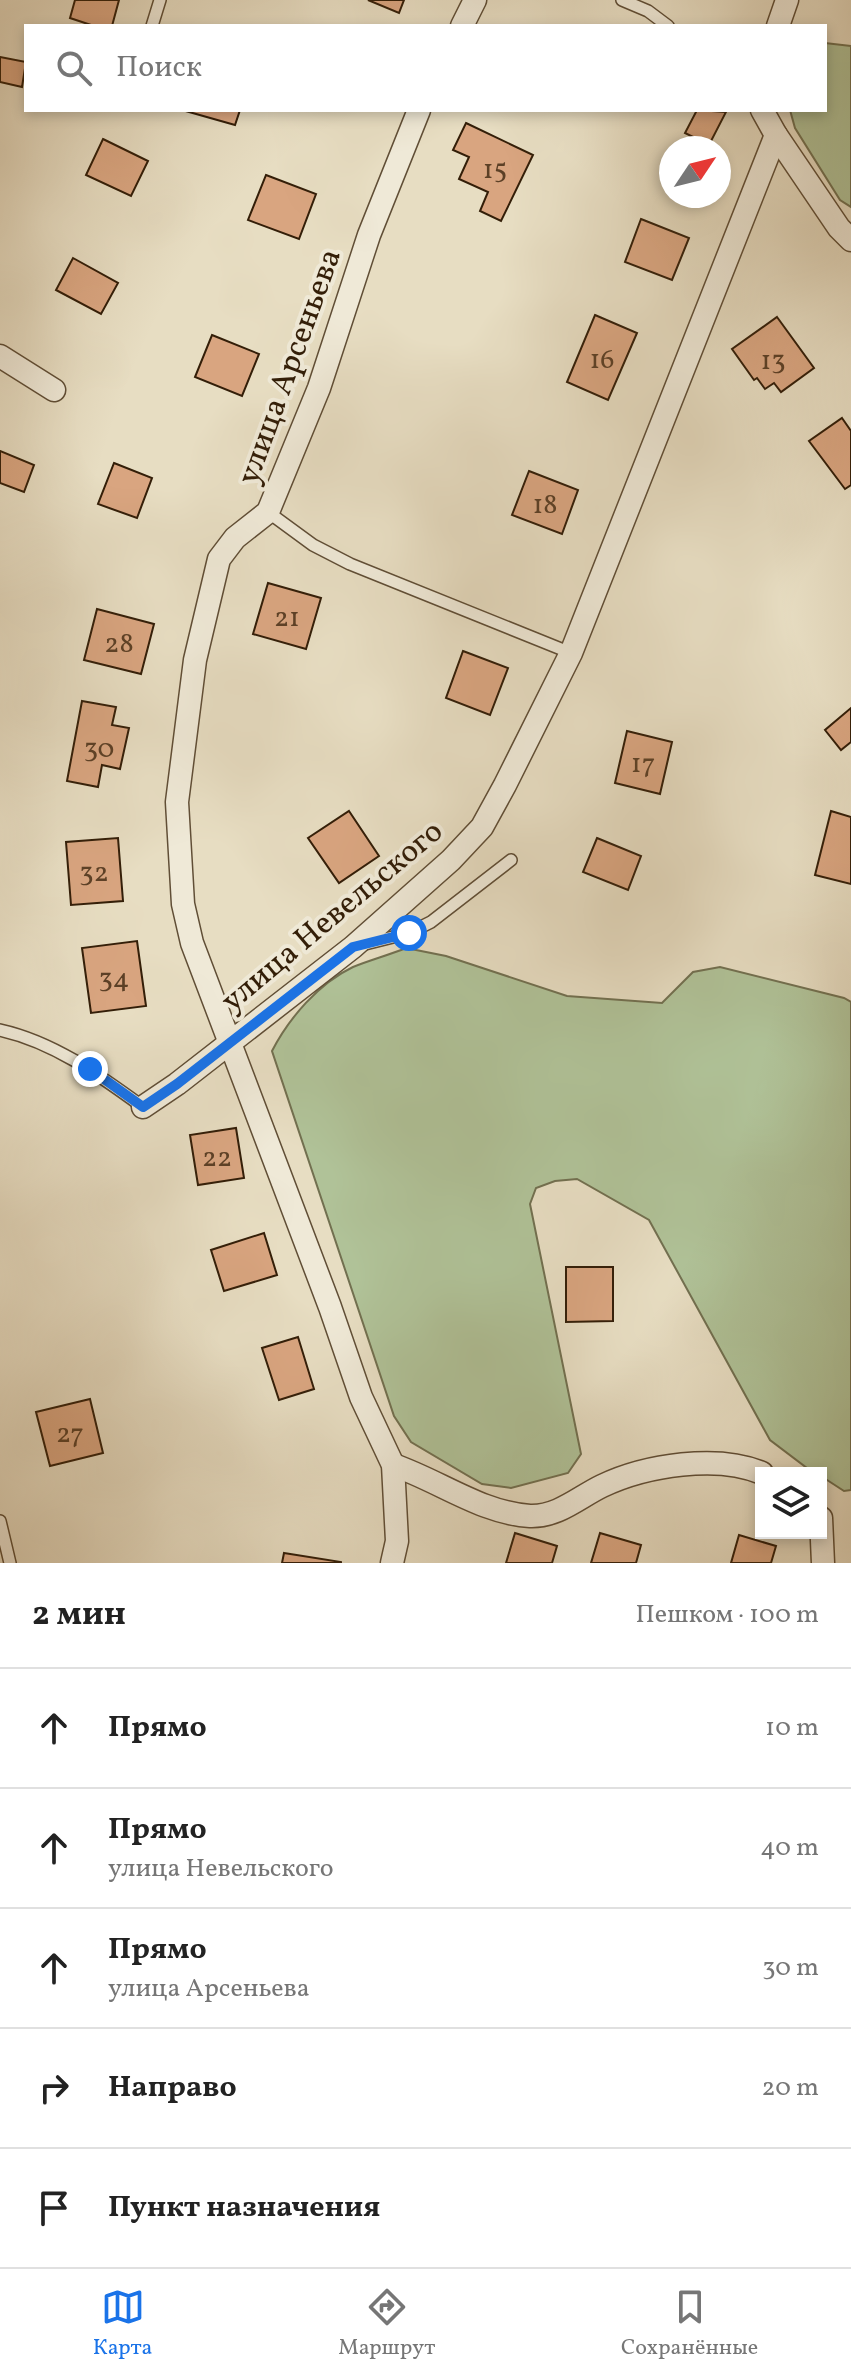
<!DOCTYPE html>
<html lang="ru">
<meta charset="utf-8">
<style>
:root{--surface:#fff;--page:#f6f6f6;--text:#222;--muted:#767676;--line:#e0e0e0;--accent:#1a73e8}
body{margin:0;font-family:Vollkorn,serif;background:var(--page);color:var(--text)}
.controls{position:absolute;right:24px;bottom:24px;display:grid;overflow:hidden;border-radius:0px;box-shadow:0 4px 12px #0003}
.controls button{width:72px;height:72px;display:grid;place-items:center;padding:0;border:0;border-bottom:2px solid var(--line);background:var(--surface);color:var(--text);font:40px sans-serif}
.compass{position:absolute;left:659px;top:136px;width:72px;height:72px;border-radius:50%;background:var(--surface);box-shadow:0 4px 12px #0003;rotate:55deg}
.stop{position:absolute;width:24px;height:24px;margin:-18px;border:6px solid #1a73e8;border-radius:50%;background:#fff}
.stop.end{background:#1a73e8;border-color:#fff;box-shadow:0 2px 8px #0008}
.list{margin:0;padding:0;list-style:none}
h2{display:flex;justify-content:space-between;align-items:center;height:104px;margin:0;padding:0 32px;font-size:34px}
h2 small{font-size:26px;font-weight:400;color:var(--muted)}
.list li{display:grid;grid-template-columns:52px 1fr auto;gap:24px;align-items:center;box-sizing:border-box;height:120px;padding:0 32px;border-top:2px solid var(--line)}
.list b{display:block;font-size:30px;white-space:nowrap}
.list p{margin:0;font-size:26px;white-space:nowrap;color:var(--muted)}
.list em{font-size:26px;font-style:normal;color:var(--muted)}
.icon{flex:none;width:44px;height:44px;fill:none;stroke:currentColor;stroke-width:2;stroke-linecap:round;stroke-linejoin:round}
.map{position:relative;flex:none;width:851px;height:1563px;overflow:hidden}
.search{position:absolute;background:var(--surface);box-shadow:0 4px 12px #0003;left:24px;right:24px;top:24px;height:88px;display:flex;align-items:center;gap:20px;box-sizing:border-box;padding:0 28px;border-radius:0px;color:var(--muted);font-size:30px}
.sheet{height:704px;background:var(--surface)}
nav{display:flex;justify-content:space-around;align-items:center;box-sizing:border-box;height:112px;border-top:2px solid var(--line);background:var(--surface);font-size:22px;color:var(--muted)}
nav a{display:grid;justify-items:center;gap:4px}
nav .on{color:var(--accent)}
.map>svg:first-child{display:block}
.green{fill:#b0c298;stroke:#727050;stroke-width:2}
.building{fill:#d9a580;stroke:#331e08;stroke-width:2}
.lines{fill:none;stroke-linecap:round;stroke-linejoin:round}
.service-casing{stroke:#604e36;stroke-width:14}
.minor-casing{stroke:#604e36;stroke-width:25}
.service{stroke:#efe9d7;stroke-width:11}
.minor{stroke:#efe9d7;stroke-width:22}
.route{stroke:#1a73e8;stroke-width:10}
.labels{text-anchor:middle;stroke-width:8;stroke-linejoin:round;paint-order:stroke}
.number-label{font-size:28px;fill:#5c4026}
.street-label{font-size:32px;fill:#331e08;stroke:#efe9d7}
</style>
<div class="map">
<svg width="851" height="1563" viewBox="0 0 851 1563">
<rect width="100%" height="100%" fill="#e7ddc2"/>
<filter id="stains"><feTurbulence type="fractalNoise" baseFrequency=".0025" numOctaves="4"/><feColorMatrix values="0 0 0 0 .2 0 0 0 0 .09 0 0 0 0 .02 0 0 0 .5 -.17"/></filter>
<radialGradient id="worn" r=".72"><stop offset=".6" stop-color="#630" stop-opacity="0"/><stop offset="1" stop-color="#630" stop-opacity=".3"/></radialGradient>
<g class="green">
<polygon points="825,43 851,46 851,207 840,200 795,128 790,110 825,110"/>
<path d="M406,948L446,956L567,996L662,1003L693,972L720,967L844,998L851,1002V1490L844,1491L821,1476V1473L807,1468L770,1440L649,1220L577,1179L555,1181L536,1188L530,1204L581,1454L568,1473L511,1488L482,1484L411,1442L394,1416L272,1051C289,1018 319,983 353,967C370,960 389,955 406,948Z"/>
</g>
<g class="building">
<polygon points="75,0 119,0 112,26 94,26 70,18"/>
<polygon points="368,0 404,0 399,13"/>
<polygon points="0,57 26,62 22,87 0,82"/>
<polygon points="182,110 240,110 235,125"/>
<polygon points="697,110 726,112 709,145 685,133"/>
<polygon points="466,123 533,155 501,221 480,211 488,192 459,179 469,157 453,150"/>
<polygon points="103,139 148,161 131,196 86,175"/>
<polygon points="266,175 316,194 299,239 248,220"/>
<polygon points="641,219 689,238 672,280 625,262"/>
<polygon points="73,258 118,283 101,314 56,290"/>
<polygon points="595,315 637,333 608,400 567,382"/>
<polygon points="777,317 814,368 781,392 774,383 765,389 757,378 754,380 732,349"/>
<polygon points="212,335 259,354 242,396 195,377"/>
<polygon points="842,418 851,431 851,485 845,489 809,441"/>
<polygon points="0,451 34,465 24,492 0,483"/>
<polygon points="114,463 152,478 137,518 98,504"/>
<polygon points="529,471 578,490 562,534 512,515"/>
<polygon points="268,583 321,598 306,649 253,634"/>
<polygon points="97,609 154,624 141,674 84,660"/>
<polygon points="463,651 508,668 490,715 446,698"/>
<polygon points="82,701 116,707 112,725 129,728 120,769 102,765 98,787 67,781"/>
<polygon points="851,708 851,742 841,750 825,730"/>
<polygon points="627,731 672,742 660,794 615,783"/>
<polygon points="349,811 379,856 339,883 308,838"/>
<polygon points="831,811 851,817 851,884 815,875"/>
<polygon points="118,838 123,901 71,905 66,842"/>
<polygon points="597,838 641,856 628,890 583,872"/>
<polygon points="137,941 146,1006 91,1013 82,948"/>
<polygon points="236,1128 244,1178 198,1185 190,1135"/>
<polygon points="264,1233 277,1275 224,1291 211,1250"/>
<polygon points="566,1267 613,1267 613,1321 566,1322"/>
<polygon points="298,1337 314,1389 279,1400 262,1348"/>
<polygon points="90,1399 103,1453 50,1466 36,1412"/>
<polygon points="515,1533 557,1546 552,1563 506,1563"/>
<polygon points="600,1533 641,1545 636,1563 591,1563"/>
<polygon points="739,1535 776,1546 771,1563 731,1563"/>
<polygon points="284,1553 341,1562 341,1563 282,1563"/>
</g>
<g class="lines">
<g class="service-casing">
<g id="service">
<polyline points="622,0 648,11 668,26"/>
<polyline points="152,26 160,0"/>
<polyline points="268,512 313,545 350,564 571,653"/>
<polyline points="365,944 409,933 431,922 511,860"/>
<path d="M0,1030C54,1042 99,1075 143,1107"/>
<polyline points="0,1521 10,1563"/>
</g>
</g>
<g class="minor-casing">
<g id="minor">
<polyline points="462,26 475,0"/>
<polyline points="778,26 787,0"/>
<polyline points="776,135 839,228 851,240"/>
<polyline points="0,356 54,390"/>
<polyline points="143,1107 177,1084 353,947 451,860 482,827 505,785 571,653 776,135 762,110"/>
<path d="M393,1465C438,1480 481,1513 530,1516C558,1517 579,1497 602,1486C646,1465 718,1454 762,1473"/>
<polyline points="821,1518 823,1563"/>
<polyline points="392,1563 397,1541 393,1465 361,1397 330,1307 192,943 183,904 177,802 195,660 219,559 235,538 268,512 319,388 369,235 419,110"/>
</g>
</g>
<use href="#service" class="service"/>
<use href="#minor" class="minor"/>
</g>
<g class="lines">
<polyline class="route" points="90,1069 143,1107 177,1084 353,947 409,933"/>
</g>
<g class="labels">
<g class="number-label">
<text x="495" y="178">15</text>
<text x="602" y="368">16</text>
<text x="773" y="369">13</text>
<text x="545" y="513">18</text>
<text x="287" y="626">21</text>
<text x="119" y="652">28</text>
<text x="99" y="757">30</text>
<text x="643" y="772">17</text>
<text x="94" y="881">32</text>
<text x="114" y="987">34</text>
<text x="217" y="1166">22</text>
<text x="70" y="1442">27</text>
</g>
<g class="street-label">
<text transform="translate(288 366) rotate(-70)" y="11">улица Арсеньева</text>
<text transform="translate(331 915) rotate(-40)" y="11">улица Невельского</text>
</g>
</g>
<rect width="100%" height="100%" filter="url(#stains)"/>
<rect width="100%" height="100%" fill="url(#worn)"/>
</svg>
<div class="controls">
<button><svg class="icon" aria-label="layers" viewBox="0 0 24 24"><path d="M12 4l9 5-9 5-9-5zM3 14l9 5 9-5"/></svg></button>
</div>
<svg class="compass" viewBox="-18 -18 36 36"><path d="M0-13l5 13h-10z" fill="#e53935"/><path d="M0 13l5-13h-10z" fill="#767676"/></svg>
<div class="stop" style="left:409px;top:933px"></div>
<div class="stop end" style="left:90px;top:1069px"></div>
<div class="search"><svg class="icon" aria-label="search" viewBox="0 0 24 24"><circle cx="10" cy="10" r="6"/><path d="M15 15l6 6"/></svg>Поиск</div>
</div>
<section class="sheet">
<h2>2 мин<small>Пешком · 100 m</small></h2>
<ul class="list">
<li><svg class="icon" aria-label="ahead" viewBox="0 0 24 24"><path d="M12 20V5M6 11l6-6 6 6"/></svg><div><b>Прямо</b></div><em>10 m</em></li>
<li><svg class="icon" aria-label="ahead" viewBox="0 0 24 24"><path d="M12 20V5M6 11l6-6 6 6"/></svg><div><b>Прямо</b><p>улица Невельского</p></div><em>40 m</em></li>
<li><svg class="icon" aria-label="ahead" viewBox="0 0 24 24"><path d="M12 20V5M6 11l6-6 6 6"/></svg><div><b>Прямо</b><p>улица Арсеньева</p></div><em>30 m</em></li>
<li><svg class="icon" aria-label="right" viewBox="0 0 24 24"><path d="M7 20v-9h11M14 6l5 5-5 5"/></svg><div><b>Направо</b></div><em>20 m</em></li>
<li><svg class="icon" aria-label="arrive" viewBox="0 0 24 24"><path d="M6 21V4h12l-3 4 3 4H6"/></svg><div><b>Пункт назначения</b></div></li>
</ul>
</section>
<nav>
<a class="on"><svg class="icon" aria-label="map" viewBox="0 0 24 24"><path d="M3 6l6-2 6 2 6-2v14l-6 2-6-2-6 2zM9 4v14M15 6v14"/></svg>Карта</a>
<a><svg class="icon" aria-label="directions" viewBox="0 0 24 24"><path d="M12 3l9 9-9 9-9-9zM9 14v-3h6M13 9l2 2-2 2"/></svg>Маршрут</a>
<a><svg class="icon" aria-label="saved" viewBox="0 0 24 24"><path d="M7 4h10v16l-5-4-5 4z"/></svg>Сохранённые</a>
</nav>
